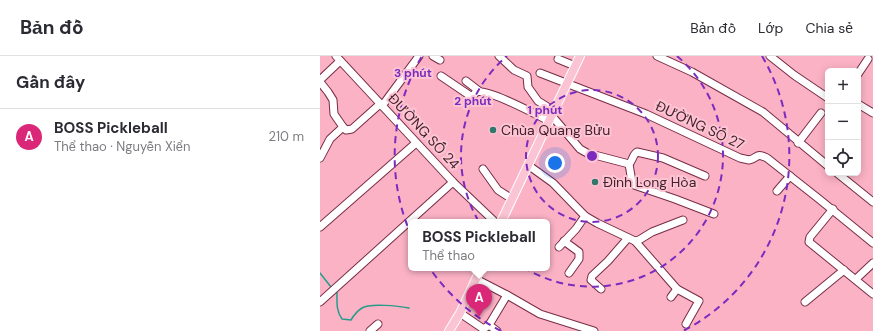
<!DOCTYPE html>
<html lang="vi">
<meta charset="utf-8">
<style>
:root{--surface:#fff;--page:#f2f2f3;--text:#2b2b33;--muted:#7c7c81;--line:#e1e1e2;--accent:#db2777}
body{margin:0;font-family:"DM Sans",sans-serif;background:var(--page);color:var(--text)}
.controls{position:absolute;right:12px;top:12px;display:grid;overflow:hidden;border-radius:6px;box-shadow:0 2px 10px #0003}
.controls button{width:36px;height:36px;display:grid;place-items:center;padding:0;border:0;border-bottom:1px solid var(--line);background:var(--surface);color:var(--text);font:20px sans-serif}
.you{position:absolute;left:235px;top:107px;width:14px;height:14px;margin:-10px;border:3px solid #fff;border-radius:50%;background:#1a73e8;box-shadow:0 0 0 6px #1a73e833}
.badge{display:grid;place-items:center;width:26px;height:26px;border-radius:50%;background:var(--accent);color:#fff;font-size:13px;font-weight:700}
.pin{position:absolute;translate:-50% -33px;filter:drop-shadow(0 1px 2px #0008)}
.pin::after{content:'';position:absolute;top:21px;width:14px;height:12px;background:inherit;clip-path:polygon(0 0,100% 0,50% 100%)}
.popup{position:absolute;left:88px;top:163px;width:142px;height:52px;box-sizing:border-box;display:grid;place-content:center;border-radius:6px;background:var(--surface);filter:drop-shadow(0 1px 3px #0005);font-size:13px;white-space:nowrap;color:var(--muted)}
.popup b{font-size:15px;color:var(--text)}
.popup::after{content:'';position:absolute;left:50%;top:100%;margin-left:-8px;border:8px solid transparent;border-top-color:var(--surface)}
.list{margin:0;padding:0;list-style:none}
h2{display:flex;justify-content:space-between;align-items:center;height:52px;margin:0;padding:0 16px;font-size:17px}
h2 small{font-size:13px;font-weight:400;color:var(--muted)}
.list li{display:grid;grid-template-columns:26px 1fr auto;gap:12px;align-items:center;box-sizing:border-box;height:56px;padding:0 16px;border-top:1px solid var(--line)}
.list b{display:block;font-size:15px;white-space:nowrap}
.list p{margin:0;font-size:13px;white-space:nowrap;color:var(--muted)}
.list em{font-size:13px;font-style:normal;color:var(--muted)}
.icon{flex:none;width:22px;height:22px;fill:none;stroke:currentColor;stroke-width:2;stroke-linecap:round;stroke-linejoin:round}
.map{position:relative;flex:none;width:553px;height:275px;overflow:hidden}
header{display:flex;align-items:center;gap:24px;box-sizing:border-box;height:56px;padding:0 20px;background:var(--surface);border-bottom:1px solid var(--line)}
header strong{font-size:19px}
nav{display:flex;gap:22px;margin-inline-start:auto;font-size:14px}
main{display:flex}
aside{flex:1;background:var(--surface)}
.map>svg:first-child{display:block}
.lines{fill:none;stroke-linecap:round;stroke-linejoin:round}
.stream{stroke:#289b8c;stroke-width:1.5}
.minor-casing{stroke:#782c46;stroke-width:9}
.major-casing{stroke:#fff;stroke-width:10}
.minor{stroke:#fff;stroke-width:7}
.major{stroke:#fbc4d4;stroke-width:8}
.ring{fill:none;stroke:#7b2cbf;stroke-width:2;stroke-dasharray:7 5}
.poi-dot{fill:#31776c;stroke:#fdc5d3;stroke-width:1.5}
.labels{text-anchor:middle;stroke-width:4;stroke-linejoin:round;paint-order:stroke}
.street-label{font-size:14px;fill:#44212c;stroke:#fdc5d3}
.poi-label{font-size:14px;fill:#44212c;stroke:#fdc5d3;text-anchor:start}
.centre{fill:#7b2cbf;stroke:#fdc5d3;stroke-width:2}
.ring-label{font-size:12px;text-anchor:middle;font-weight:bold;fill:#7b2cbf;stroke:#fdc5d3;stroke-width:4;stroke-linejoin:round;paint-order:stroke}
</style>
<header>
<strong>Bản đồ</strong>
<nav><a>Bản đồ</a><a>Lớp</a><a>Chia sẻ</a></nav>
</header>
<main>
<aside>
<h2>Gần đây<small></small></h2>
<ul class="list">
<li><span class="badge">A</span><div><b>BOSS Pickleball</b><p>Thể thao · Nguyễn Xiển</p></div><em>210 m</em></li>
</ul>
</aside>
<div class="map">
<svg width="553" height="275" viewBox="0 0 553 275">
<rect width="100%" height="100%" fill="#fbb2c5"/>
<g class="lines">
<g class="stream">
<polyline points="0,217 11,231"/>
<path d="M16,235L17,236C17,246 16,255 22,263L31,264C34,259 37,255 42,252C50,247 79,250 89,252"/>
</g>
<g class="minor-casing">
<g id="minor">
<polyline points="16,0 133,126 175,166"/>
<polyline points="113,0 120,4"/>
<polyline points="179,0 194,14 207,20 208,31 218,45 234,55"/>
<polyline points="337,0 372,16 443,56 508,110"/>
<polyline points="450,0 474,19 508,42"/>
<polyline points="238,3 255,10"/>
<path d="M220,17L326,58L420,102L429,104C439,102 435,96 447,102L499,143L553,187"/>
<polyline points="538,18 548,3"/>
<path d="M121,20L152,41L156,36C167,32 217,59 229,65"/>
<polyline points="0,24 20,5"/>
<polyline points="146,25 159,35"/>
<polyline points="0,26 8,36 13,44 14,58 23,71 26,74 32,73 60,48"/>
<polyline points="538,48 553,57"/>
<polyline points="62,50 99,0"/>
<path d="M232,60L260,93L267,97L309,108C313,105 312,99 317,96L343,102L385,120"/>
<polyline points="478,87 501,57"/>
<polyline points="0,102 10,83 23,71"/>
<polyline points="309,108 312,126 314,129 355,143 394,158"/>
<polyline points="208,109 233,127 265,160 277,167 315,185 357,233 379,245 366,268"/>
<polyline points="163,113 178,134 192,143"/>
<polyline points="517,117 553,146"/>
<polyline points="457,135 470,120"/>
<polyline points="513,153 490,181 489,186 553,238"/>
<polyline points="0,171 96,87"/>
<polyline points="244,185 259,196 259,203 249,217"/>
<polyline points="315,185 319,184 332,176 363,164"/>
<polyline points="239,191 256,173 265,160"/>
<polyline points="156,223 187,239 220,258 274,275"/>
<polyline points="536,223 553,207"/>
<polyline points="281,233 271,224 272,220 288,205 308,182"/>
<polyline points="351,241 357,233"/>
<polyline points="0,246 133,126"/>
<polyline points="485,246 524,214"/>
<polyline points="140,257 162,272 165,272 169,269"/>
<polyline points="50,275 58,268"/>
<polyline points="177,275 169,269 187,239"/>
</g>
</g>
<g class="major-casing">
<g id="major">
<polyline points="181,166 260,0"/>
<polyline points="129,275 140,257 161,212"/>
</g>
</g>
<use href="#minor" class="minor"/>
<use href="#major" class="major"/>
</g>
<g class="ring">
<circle cx="272" cy="100" r="66"/>
<path d="M357 0A131 131 0 1 1 187 0"/>
<path d="M181 275A197 197 0 0 1 102 0M442 0A197 197 0 0 1 363 275"/>
</g>
<g class="poi-dot">
<circle cx="173" cy="74" r="4"/>
<circle cx="275" cy="126" r="4"/>
</g>
<g class="labels">
<g class="street-label">
<text transform="translate(380 69) rotate(25)" y="5">ĐƯỜNG SỐ 27</text>
<text transform="translate(104 75) rotate(47)" y="5">ĐƯỜNG SỐ 24</text>
</g>
<g class="poi-label">
<text x="181" y="79">Chùa Quang Bửu</text>
<text x="283" y="131">Đình Long Hòa</text>
</g>
</g>
<circle cx="272" cy="100" r="6" class="centre"/>
<g class="ring-label">
<text x="93" y="21">3 phút</text>
<text x="153" y="49">2 phút</text>
<text x="225" y="58">1 phút</text>
</g>
</svg>
<div class="controls">
<button>+</button>
<button>−</button>
<button><svg class="icon" aria-label="locate" viewBox="0 0 24 24"><circle cx="12" cy="12" r="6"/><path d="M12 2v4M12 18v4M2 12h4M18 12h4"/></svg></button>
</div>
<div class="you"></div>
<div class="pin badge" style="left:159px;top:261px">A</div>
<div class="popup"><b>BOSS Pickleball</b>Thể thao</div>
</div>
</main>
